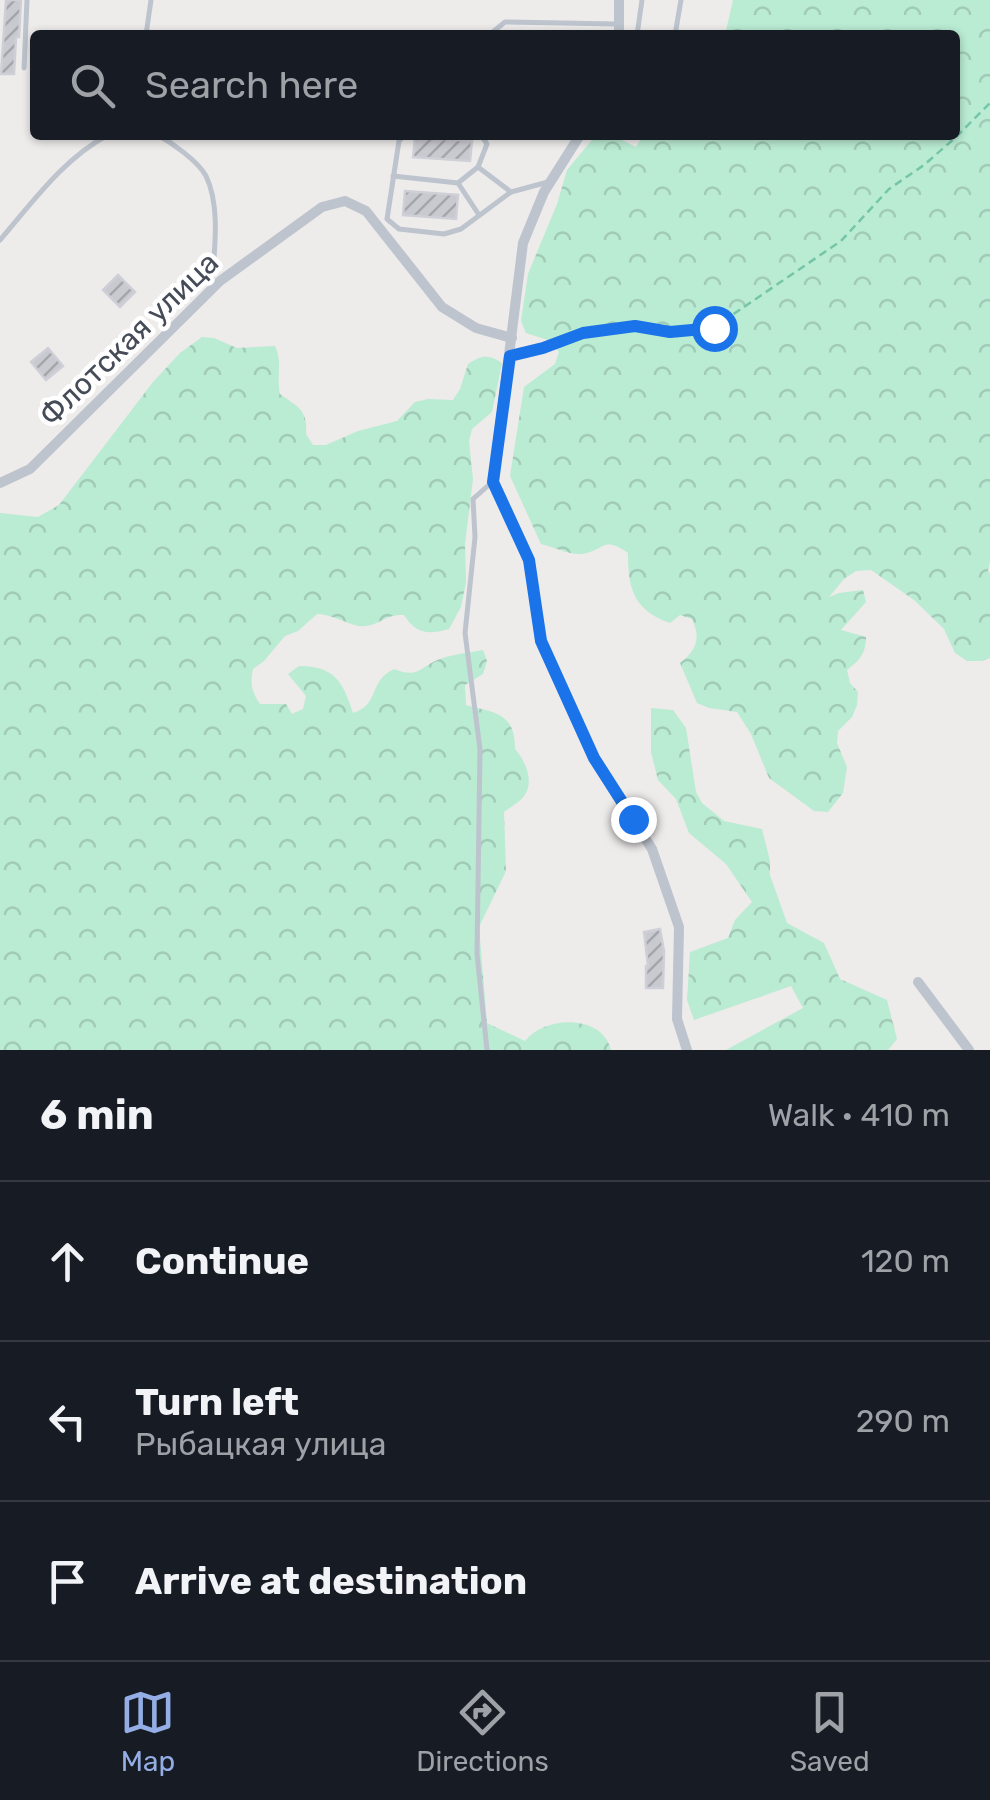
<!DOCTYPE html>
<meta charset="utf-8">
<style>
:root{--surface:#171b24;--page:#242831;--text:#f1f3f6;--muted:#9ea1a6;--line:#363941;--accent:#94aee5}
body{margin:0;font-family:Rubik,sans-serif;background:var(--page);color:var(--text)}
.stop{position:absolute;width:30px;height:30px;margin:-22px;border:8px solid #1a73e8;border-radius:50%;background:#fff}
.stop.end{background:#1a73e8;border-color:#fff;box-shadow:0 2px 10px #0008}
.list{margin:0;padding:0;list-style:none}
h2{display:flex;justify-content:space-between;align-items:center;height:130px;margin:0;padding:0 40px;font-size:42px}
h2 small{font-size:32px;font-weight:400;color:var(--muted)}
.list li{display:grid;grid-template-columns:65px 1fr auto;gap:30px;align-items:center;box-sizing:border-box;height:160px;padding:0 40px;border-top:2px solid var(--line)}
.list b{display:block;font-size:38px;white-space:nowrap}
.list p{margin:0;font-size:32px;white-space:nowrap;color:var(--muted)}
.list em{font-size:32px;font-style:normal;color:var(--muted)}
.icon{flex:none;width:55px;height:55px;fill:none;stroke:currentColor;stroke-width:2;stroke-linecap:round;stroke-linejoin:round}
.map{position:relative;flex:none;width:990px;height:1050px;overflow:hidden}
.search{position:absolute;background:var(--surface);box-shadow:0 2px 8px #0004;left:30px;right:30px;top:30px;height:110px;display:flex;align-items:center;gap:25px;box-sizing:border-box;padding:0 35px;border-radius:10px;color:var(--muted);font-size:38px}
.sheet{height:610px;background:var(--surface)}
nav{display:flex;justify-content:space-around;align-items:center;box-sizing:border-box;height:140px;border-top:2px solid var(--line);background:var(--surface);font-size:28px;color:var(--muted)}
nav a{display:grid;justify-items:center;gap:5px}
nav .on{color:var(--accent)}
.map>svg:first-child{display:block}
.forest{fill:url(#forest-crowns)}
.building{fill:url(#building-hatch);stroke:#cfd0d7;stroke-width:2.5}
.lines{fill:none;stroke-linecap:round;stroke-linejoin:round}
.path{stroke:#75c6a8;stroke-width:2.5;stroke-dasharray:8 5;stroke-linecap:butt}
.lane{stroke:#bdc4cd;stroke-width:5}
.street{stroke:#bdc4cd;stroke-width:10}
.route{stroke:#1a73e8;stroke-width:12}
.labels{text-anchor:middle;stroke-width:9;stroke-linejoin:round;paint-order:stroke}
.street-label{font-size:30px;fill:#454c57;stroke:#fff}
</style>
<div class="map">
<svg width="990" height="1050" viewBox="0 0 990 1050">
<defs>
<pattern id="forest-crowns" width="20" height="18" patternUnits="userSpaceOnUse" patternTransform="scale(2.5)"><rect width="20" height="18" fill="#baebd3"/><path d="M2 6a3 3 0 1 1 6 0M12 15a3 3 0 1 1 6 0" fill="none" stroke="#a1cbb7"/></pattern>
<pattern id="building-hatch" width="6" height="6" patternUnits="userSpaceOnUse" patternTransform="scale(2.5)"><rect width="6" height="6" fill="#c9c9d0"/><path d="M-1 1l2-2M0 6l6-6M5 7l2-2" fill="none" stroke="#a5a5ac"/></pattern>
</defs>
<rect width="100%" height="100%" fill="#eeebeb"/>
<g class="forest">
<path d="M733,0H990V562L988,571L990,573V658L981,661H967L955,653L944,629L914,600L871,570L856,571L844,579L829,597L839,593L863,590L866,602L841,630L866,637C866,653 860,660 847,670L850,683L858,692L857,705L852,717L838,731L837,743L847,767L843,793L828,812L814,811L769,778L751,734L737,712L709,708L697,703L680,663C697,650 701,638 692,619L680,615L670,623C633,610 628,588 628,553C602,535 605,551 582,554C570,555 553,547 541,544L510,476L524,387L555,364L559,352L551,341L526,333L521,321L528,274L557,204L567,170L596,135H612L636,147L643,135H955V35H725Z"/>
<path d="M202,337L214,338L237,348L275,346C283,362 276,377 280,394C298,407 308,410 306,434L313,445H326L358,431L397,421L415,402L428,399L453,400L460,389L468,364C481,355 489,354 502,363L492,412L472,429L469,441L473,479L465,544L466,582L461,607L449,629C428,635 416,634 404,615C385,614 380,625 365,626C352,628 334,614 317,614L298,631L285,636L264,661L253,669C250,683 251,691 260,704H286L292,714L303,709L306,696L288,674L299,666C335,666 343,682 353,713C380,705 368,681 394,669C419,679 419,667 440,659C453,654 469,653 483,650L487,661L483,674L465,685L466,705C496,713 515,713 515,749C525,760 535,782 524,796C520,802 509,808 504,812L506,871L479,927L487,1023L525,1041C545,1015 603,1014 611,1050H0V513L38,517L59,505L153,382L180,353Z"/>
<polygon points="651,708 673,710 686,728 696,792 702,803 724,821 762,829 770,861 770,875 787,923 824,943 840,979 887,1000 897,1039 888,1050 726,1050 803,1008 791,986 694,1020 687,1000 690,952 728,938 735,920 752,902 726,864 689,833 676,799 658,780 651,752"/>
</g>
<g class="building">
<polygon points="6,0 21,0 19,37 16,37 14,74 1,74"/>
<polygon points="415,137 472,141 470,161 413,157"/>
<polygon points="405,191 458,195 456,219 403,215"/>
<polygon points="118,275 135,292 120,307 103,290"/>
<polygon points="48,348 63,366 46,380 31,362"/>
<polygon points="660,929 664,951 663,988 646,988 646,966 648,966 644,932"/>
</g>
<g class="lines">
<polyline class="path" points="521,353 543,348 583,333 635,327 670,332 713,328 841,241 889,189 924,165 955,138 990,103"/>
<g class="lane">
<polyline points="146,35 151,0"/>
<polyline points="489,35 505,22 616,24"/>
<polyline points="637,35 642,0"/>
<polyline points="675,35 681,0"/>
<polyline points="24,68 27,0"/>
<path d="M158,135C172,143 198,161 206,176C221,207 214,252 212,285"/>
<polyline points="405,135 399,141 387,219 399,229 444,234 461,229 511,192 548,182"/>
<polyline points="481,135 487,144 478,167 511,192"/>
<polyline points="393,176 458,183 478,167"/>
<polyline points="458,183 479,215"/>
<path d="M0,240C32,203 64,158 108,135"/>
<polyline points="487,1050 477,954 480,749 465,633 475,537 473,499 491,483"/>
</g>
<g class="street">
<polyline points="619,35 619,0"/>
<polyline points="580,135 544,192 523,243 493,482 529,561 541,641 594,758 652,849 679,927 677,1019 687,1050"/>
<polyline points="0,483 30,469 220,281 322,207 345,201 366,211 442,307 476,328 512,338"/>
<polyline points="918,982 969,1050"/>
</g>
</g>
<g class="lines">
<polyline class="route" points="633,819 594,758 541,641 529,560 493,482 510,356 543,348 583,333 635,326 670,332 714,328"/>
</g>
<g class="labels">
<g class="street-label">
<text transform="translate(129 339) rotate(-44)" y="10">Флотская улица</text>
</g>
</g>
</svg>
<div class="stop" style="left:714px;top:328px"></div>
<div class="stop end" style="left:633px;top:819px"></div>
<div class="search"><svg class="icon" aria-label="search" viewBox="0 0 24 24"><circle cx="10" cy="10" r="6"/><path d="M15 15l6 6"/></svg>Search here</div>
</div>
<section class="sheet">
<h2>6 min<small>Walk · 410 m</small></h2>
<ul class="list">
<li><svg class="icon" aria-label="ahead" viewBox="0 0 24 24"><path d="M12 20V5M6 11l6-6 6 6"/></svg><div><b>Continue</b></div><em>120 m</em></li>
<li><svg class="icon" aria-label="left" viewBox="0 0 24 24"><path d="M17 20v-9H6M10 6l-5 5 5 5"/></svg><div><b>Turn left</b><p>Рыбацкая улица</p></div><em>290 m</em></li>
<li><svg class="icon" aria-label="arrive" viewBox="0 0 24 24"><path d="M6 21V4h12l-3 4 3 4H6"/></svg><div><b>Arrive at destination</b></div></li>
</ul>
</section>
<nav>
<a class="on"><svg class="icon" aria-label="map" viewBox="0 0 24 24"><path d="M3 6l6-2 6 2 6-2v14l-6 2-6-2-6 2zM9 4v14M15 6v14"/></svg>Map</a>
<a><svg class="icon" aria-label="directions" viewBox="0 0 24 24"><path d="M12 3l9 9-9 9-9-9zM9 14v-3h6M13 9l2 2-2 2"/></svg>Directions</a>
<a><svg class="icon" aria-label="saved" viewBox="0 0 24 24"><path d="M7 4h10v16l-5-4-5 4z"/></svg>Saved</a>
</nav>
